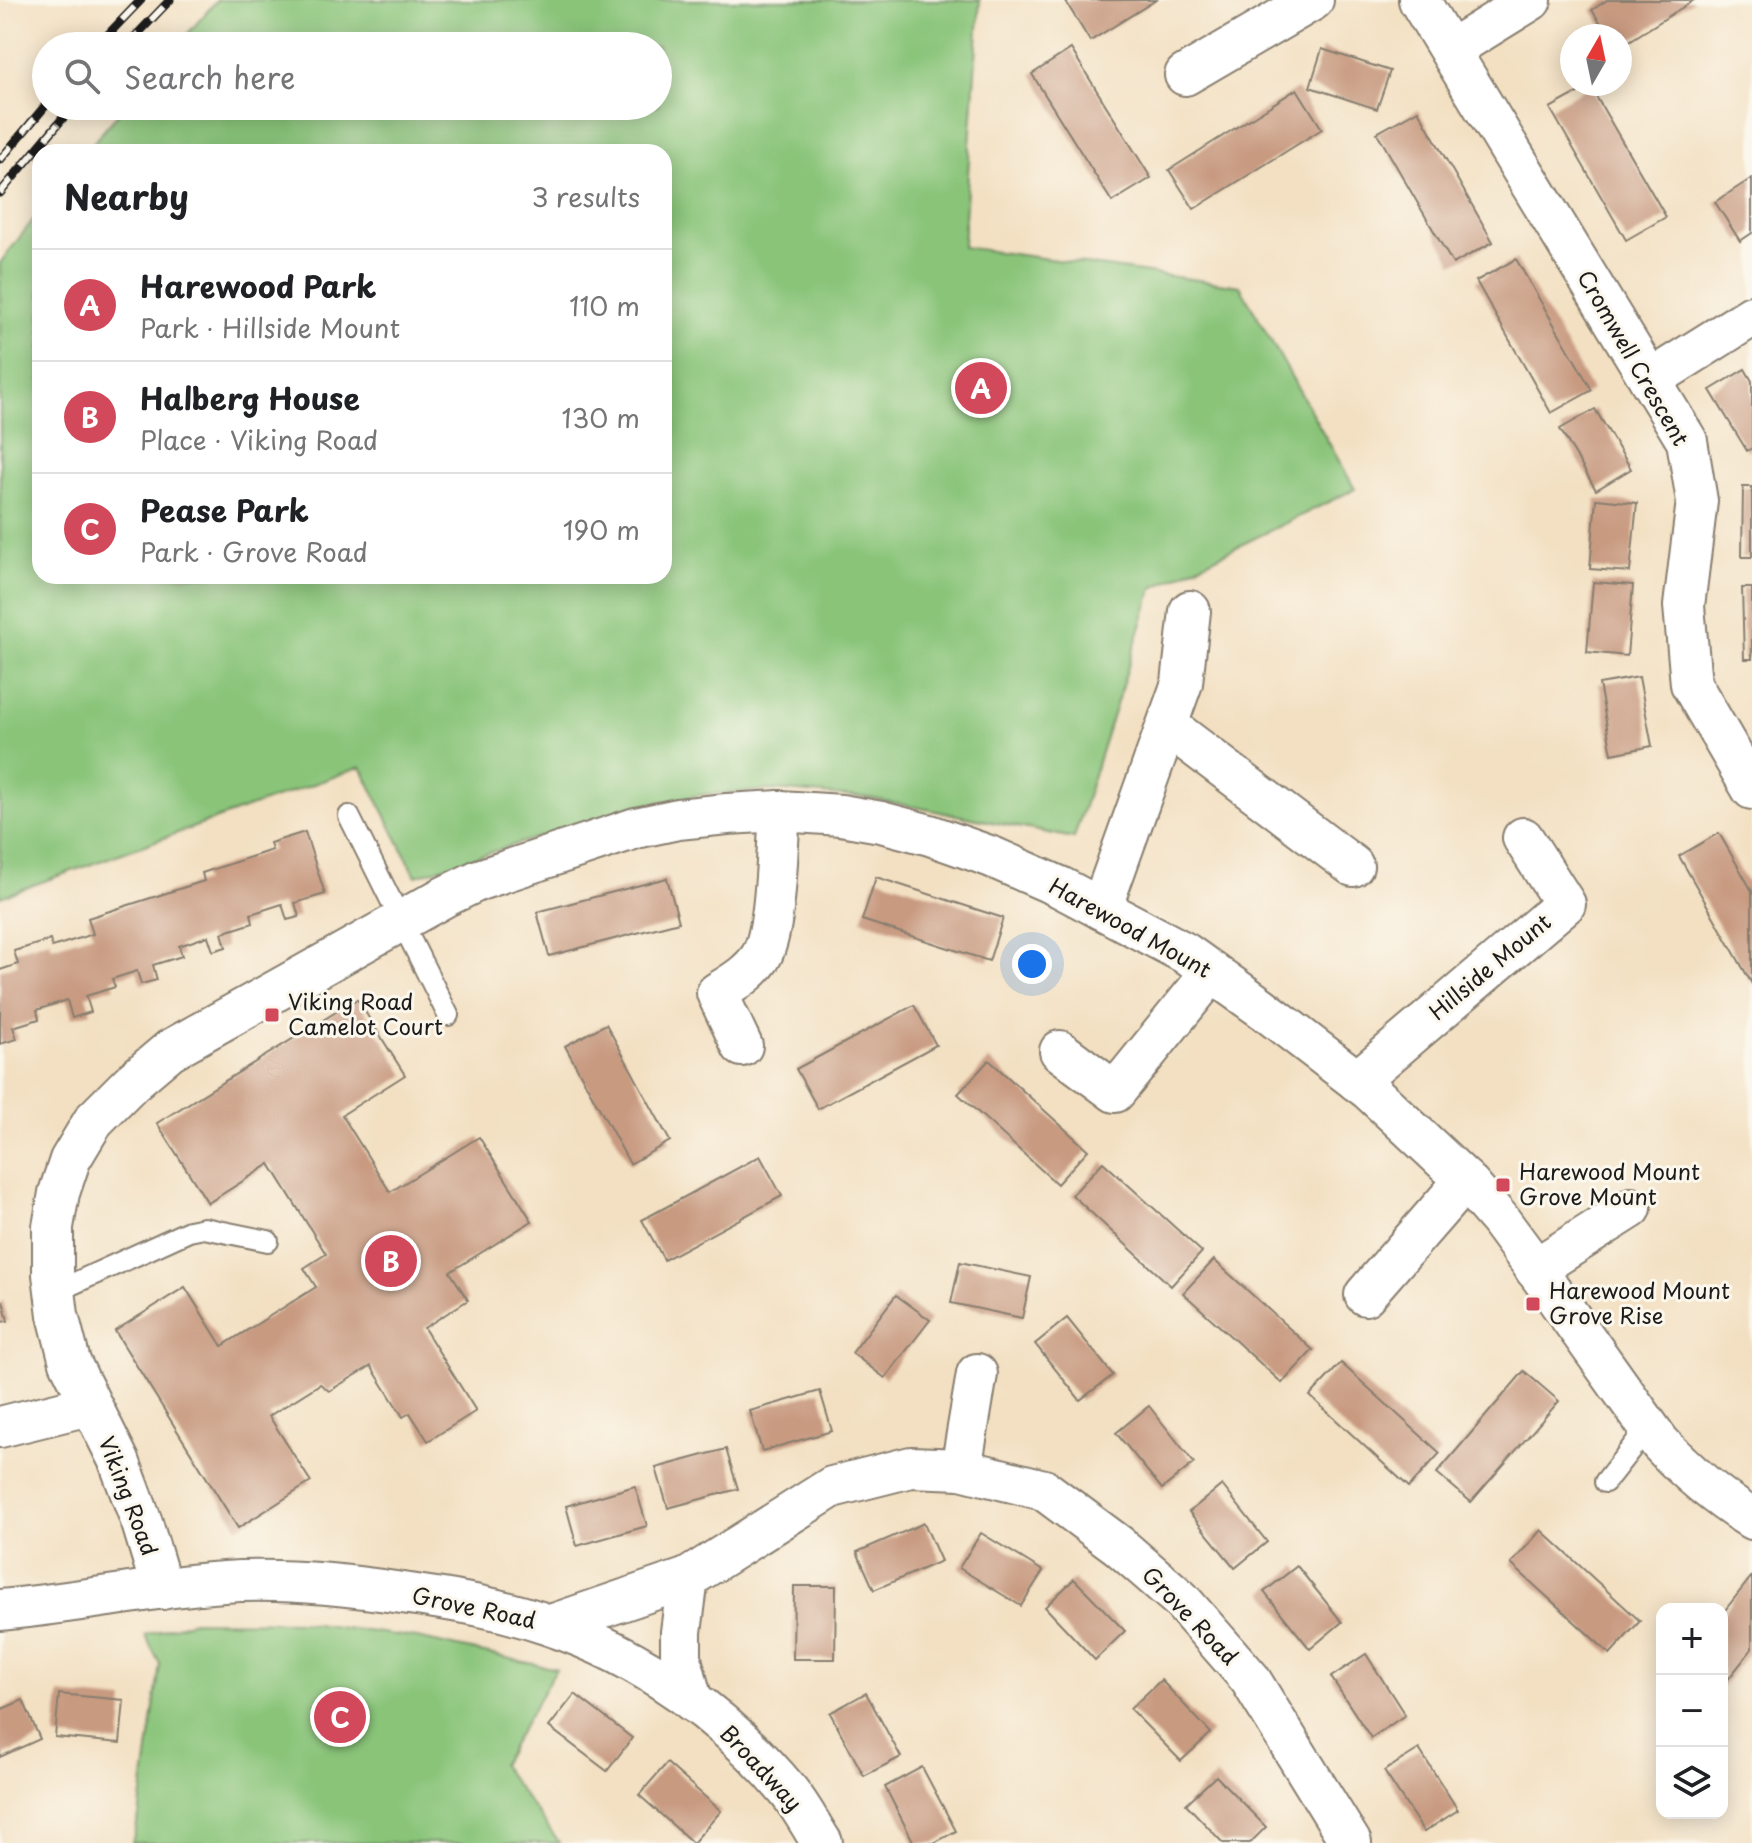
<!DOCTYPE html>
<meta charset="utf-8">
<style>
:root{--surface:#fff;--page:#f2f2f2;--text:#202124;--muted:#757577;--line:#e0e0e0;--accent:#d1495b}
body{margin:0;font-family:"Playpen Sans",sans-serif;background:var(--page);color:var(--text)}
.controls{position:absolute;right:24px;bottom:24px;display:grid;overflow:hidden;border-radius:16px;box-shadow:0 4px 20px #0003}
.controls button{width:72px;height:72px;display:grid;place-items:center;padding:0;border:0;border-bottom:2px solid var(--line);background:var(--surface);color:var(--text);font:40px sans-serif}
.compass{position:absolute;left:1560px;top:24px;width:72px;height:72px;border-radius:50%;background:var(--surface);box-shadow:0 4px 20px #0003;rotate:9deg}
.you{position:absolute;left:1032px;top:964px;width:28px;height:28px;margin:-20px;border:6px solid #fff;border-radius:50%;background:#1a73e8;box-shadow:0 0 0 12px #1a73e833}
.badge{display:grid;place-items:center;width:52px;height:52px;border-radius:50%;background:var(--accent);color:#fff;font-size:26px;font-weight:700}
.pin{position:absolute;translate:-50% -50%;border:4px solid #fff;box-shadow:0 2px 8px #0006}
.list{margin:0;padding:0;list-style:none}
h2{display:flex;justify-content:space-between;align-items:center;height:104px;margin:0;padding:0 32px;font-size:34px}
h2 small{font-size:26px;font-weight:400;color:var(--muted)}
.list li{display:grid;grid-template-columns:52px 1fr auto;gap:24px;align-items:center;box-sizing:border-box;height:112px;padding:0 32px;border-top:2px solid var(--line)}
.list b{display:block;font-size:30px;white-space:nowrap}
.list p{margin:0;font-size:26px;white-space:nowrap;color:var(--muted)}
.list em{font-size:26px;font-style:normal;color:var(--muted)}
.icon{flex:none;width:44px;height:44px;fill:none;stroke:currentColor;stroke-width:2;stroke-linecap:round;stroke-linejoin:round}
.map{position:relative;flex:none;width:1752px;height:1843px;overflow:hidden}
.search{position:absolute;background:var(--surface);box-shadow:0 4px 20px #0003;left:32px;top:32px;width:640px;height:88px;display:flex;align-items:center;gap:20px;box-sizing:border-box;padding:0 28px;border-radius:44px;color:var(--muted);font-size:30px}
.panel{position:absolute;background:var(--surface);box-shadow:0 4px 20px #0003;left:32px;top:144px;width:640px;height:440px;border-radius:24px}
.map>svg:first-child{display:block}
.green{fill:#89c479;stroke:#52704a;stroke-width:2}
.building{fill:#c89a80}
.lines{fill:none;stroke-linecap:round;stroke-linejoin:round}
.lane-casing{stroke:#887e6f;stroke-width:24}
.street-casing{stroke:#887e6f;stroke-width:44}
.lane{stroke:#fff;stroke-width:20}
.street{stroke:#fff;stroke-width:40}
.rail-casing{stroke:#1c1c1c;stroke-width:9}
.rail{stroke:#fbf7ec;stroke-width:6;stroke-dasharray:18;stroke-linecap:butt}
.poi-dot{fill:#d1495b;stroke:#fbf7ec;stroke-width:3}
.labels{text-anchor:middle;stroke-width:6;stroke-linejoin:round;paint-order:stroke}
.street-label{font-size:22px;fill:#1c1c1c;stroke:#fbf7ec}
.poi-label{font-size:22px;fill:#1c1c1c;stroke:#fbf7ec;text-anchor:start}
</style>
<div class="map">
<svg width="1752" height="1843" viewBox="0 0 1752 1843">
<rect width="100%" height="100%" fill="#fbf7ec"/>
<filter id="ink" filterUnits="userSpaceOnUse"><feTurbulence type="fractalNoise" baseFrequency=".0125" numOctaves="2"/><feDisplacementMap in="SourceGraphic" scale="16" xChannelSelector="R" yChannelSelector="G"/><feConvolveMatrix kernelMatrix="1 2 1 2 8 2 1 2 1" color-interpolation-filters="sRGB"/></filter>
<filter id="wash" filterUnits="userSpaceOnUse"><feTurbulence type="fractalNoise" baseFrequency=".006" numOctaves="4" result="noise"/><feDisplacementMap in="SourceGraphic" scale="32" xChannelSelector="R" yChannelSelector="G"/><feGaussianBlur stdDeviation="1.8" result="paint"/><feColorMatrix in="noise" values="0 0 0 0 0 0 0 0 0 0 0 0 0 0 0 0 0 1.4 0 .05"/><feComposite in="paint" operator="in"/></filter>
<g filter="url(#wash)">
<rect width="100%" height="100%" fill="#f3e0c2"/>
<g class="green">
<polygon points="217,0 980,0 963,247 1240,286 1355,489 1153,588 1074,838 869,798 774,790 706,794 630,808 416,876 361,767 0,897 0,263 40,211 40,576 664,576 664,152 85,152 125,106 658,106 658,46 177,46"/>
<polygon points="194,1621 301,1622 417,1638 556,1669 501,1765 560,1843 132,1843 139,1816 160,1664 145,1635"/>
</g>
<g id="blocks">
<g class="building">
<polygon points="1069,0 1156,0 1090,41 1066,2"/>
<polygon points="1607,0 1694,0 1620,47 1620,36 1609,36 1592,10"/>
<polygon points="1071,49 1151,178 1112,202 1032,74"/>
<polygon points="1322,49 1390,71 1377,109 1310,87"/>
<polygon points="1590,86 1666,217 1626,240 1550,108"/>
<polygon points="1297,89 1322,129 1194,209 1169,170"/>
<polygon points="1418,110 1493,242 1453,264 1377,133"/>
<polygon points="1752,178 1752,233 1740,241 1715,202"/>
<polygon points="1516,259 1592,390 1551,413 1476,281"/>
<polygon points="1745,369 1752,381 1752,448 1747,451 1710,390"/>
<polygon points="1595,409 1631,469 1596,490 1560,429"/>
<polygon points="1743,487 1752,487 1752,557 1742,557"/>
<polygon points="1596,499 1637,503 1630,572 1590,569"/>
<polygon points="1593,582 1633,585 1627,656 1587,652"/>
<polygon points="1742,588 1752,588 1752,659 1744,659"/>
<polygon points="1639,677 1652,746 1612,754 1599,684"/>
<polygon points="305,832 325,894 295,903 299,917 287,920 282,904 251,914 253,923 222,933 226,947 213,951 208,936 179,946 182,956 153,965 157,980 141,984 137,971 112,979 115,987 86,996 91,1012 72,1018 67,1000 37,1010 39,1019 13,1027 17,1039 0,1044 0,970 18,964 14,951 50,940 52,947 93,934 88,918 204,881 202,873 272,850 270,843"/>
<polygon points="1719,833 1752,891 1752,984 1679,856"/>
<polygon points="876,877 1003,918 989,961 862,920"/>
<polygon points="667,878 679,922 549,956 537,912"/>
<polygon points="357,999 405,1075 342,1115 390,1192 479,1137 532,1221 450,1272 468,1300 424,1328 476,1411 428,1441 410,1413 403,1417 371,1366 329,1391 320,1384 269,1416 311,1482 238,1528 115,1331 185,1287 222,1346 316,1287 304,1268 326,1254 270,1164 208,1203 157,1123"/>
<polygon points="914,1005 936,1045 818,1109 796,1069"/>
<polygon points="606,1024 670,1141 630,1164 565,1046"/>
<polygon points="989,1060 1088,1150 1057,1184 958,1094"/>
<polygon points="760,1156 782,1196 664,1260 642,1220"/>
<polygon points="1103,1162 1202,1252 1171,1286 1072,1195"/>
<polygon points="1214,1260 1313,1350 1282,1383 1183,1293"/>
<polygon points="960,1262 1031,1277 1022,1318 951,1303"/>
<polygon points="896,1295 930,1320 885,1378 852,1353"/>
<polygon points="3,1301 8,1321 0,1322 0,1302"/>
<polygon points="1067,1318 1113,1375 1080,1400 1035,1344"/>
<polygon points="1341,1363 1440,1453 1409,1487 1310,1396"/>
<polygon points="1524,1371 1559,1401 1471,1502 1437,1473"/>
<polygon points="820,1391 832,1431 762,1451 750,1411"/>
<polygon points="1149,1406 1194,1463 1162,1489 1116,1433"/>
<polygon points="726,1449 738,1489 668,1508 656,1468"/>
<polygon points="1222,1485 1267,1542 1235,1568 1189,1512"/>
<polygon points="635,1486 647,1526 577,1546 566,1506"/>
<polygon points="924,1523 941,1561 874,1590 857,1552"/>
<polygon points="1541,1530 1640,1621 1610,1654 1511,1564"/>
<polygon points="981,1533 1043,1571 1021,1606 959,1568"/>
<polygon points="1297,1566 1342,1622 1310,1649 1264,1592"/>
<polygon points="1752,1576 1752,1649 1722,1687 1722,1614"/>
<polygon points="1074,1579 1125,1631 1095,1660 1045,1607"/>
<polygon points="794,1586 836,1586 835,1659 793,1659"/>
<polygon points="1366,1654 1405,1715 1371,1738 1331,1677"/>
<polygon points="1161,1680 1211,1733 1181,1761 1130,1709"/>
<polygon points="866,1693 901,1757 864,1776 830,1713"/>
<polygon points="59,1694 124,1700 120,1743 55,1737"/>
<polygon points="575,1694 632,1738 607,1771 549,1727"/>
<polygon points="23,1700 40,1739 0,1757 0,1710"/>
<polygon points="1419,1749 1458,1810 1424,1832 1384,1771"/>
<polygon points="667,1763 721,1811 693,1843 639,1795"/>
<polygon points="922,1767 956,1831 934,1843 914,1843 885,1787"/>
<polygon points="1216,1776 1266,1827 1250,1843 1223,1843 1186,1804"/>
</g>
</g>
</g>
<g filter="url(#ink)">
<use href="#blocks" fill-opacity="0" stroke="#887e6f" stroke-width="2"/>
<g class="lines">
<g class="lane-casing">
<g id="lane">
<polyline points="349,816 448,1015"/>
<polyline points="55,1292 189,1231 204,1228 268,1241"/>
<polyline points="1605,1482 1648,1427"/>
</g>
</g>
<g class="street-casing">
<g id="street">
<polyline points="1419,0 1687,441 1697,501 1684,606 1691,684 1752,789"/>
<polyline points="1450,50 1531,0"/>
<polyline points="1185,75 1313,0"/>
<polyline points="1650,380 1752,316"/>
<polyline points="1168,726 1353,866"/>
<polyline points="1101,909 1182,683 1190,611"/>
<path d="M742,1046L717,993C733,983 749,974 760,958C777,932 777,845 780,811"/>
<polyline points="1060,1051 1115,1092 1212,972"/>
<polyline points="1357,1081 1565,904 1523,838"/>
<polyline points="1535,1269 1631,1208"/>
<polyline points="1365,1295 1465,1180"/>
<polyline points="0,1427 89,1405"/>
<polyline points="961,1469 977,1374"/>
<polyline points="688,1578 681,1632 681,1659 692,1701"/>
<path d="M162,1589L142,1523L119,1461L70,1362L58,1315L53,1274V1227L59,1193L70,1160L94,1120L131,1083L170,1050L444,897L479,880L636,828L678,819L727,814L780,811L841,815L881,822L930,835L992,857L1060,887L1185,953L1262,1008L1369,1090L1465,1180L1499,1219L1530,1261L1660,1443C1687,1472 1718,1498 1752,1519"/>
<path d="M0,1610C80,1603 159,1585 240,1581C295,1579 348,1585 402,1593C452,1600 501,1608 549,1625C641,1655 728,1718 789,1792C802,1808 811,1826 822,1843"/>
<polyline points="551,1625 688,1578 832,1487 911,1467 961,1469 1044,1490 1118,1545 1180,1599 1250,1679 1351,1843"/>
</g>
</g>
<use href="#lane" class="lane"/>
<use href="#street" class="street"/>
<g class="rail-casing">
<g id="rail">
<polyline points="97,46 141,0"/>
<polyline points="126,46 170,0"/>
<polyline points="0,160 46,105"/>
<polyline points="0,193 73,106"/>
</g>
</g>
<use href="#rail" class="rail"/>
</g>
</g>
<g class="poi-dot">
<rect x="264" y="1007" width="16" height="16" rx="4"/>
<rect x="1495" y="1177" width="16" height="16" rx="4"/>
<rect x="1525" y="1296" width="16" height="16" rx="4"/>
</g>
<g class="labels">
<g class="street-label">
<text transform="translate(1633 358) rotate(60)" y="8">Cromwell Crescent</text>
<text transform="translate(1130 928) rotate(29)" y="8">Harewood Mount</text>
<text transform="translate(1490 967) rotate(-40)" y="8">Hillside Mount</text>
<text transform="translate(128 1496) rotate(69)" y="8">Viking Road</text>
<text transform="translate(474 1608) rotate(12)" y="8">Grove Road</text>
<text transform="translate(1190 1616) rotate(46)" y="8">Grove Road</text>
<text transform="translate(761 1768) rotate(47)" y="8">Broadway</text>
</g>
<g class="poi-label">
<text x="288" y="1010">Viking Road<tspan x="288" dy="25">Camelot Court</tspan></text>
<text x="1519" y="1180">Harewood Mount<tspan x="1519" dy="25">Grove Mount</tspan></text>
<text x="1549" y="1299">Harewood Mount<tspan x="1549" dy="25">Grove Rise</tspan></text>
</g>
</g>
</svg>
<div class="controls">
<button>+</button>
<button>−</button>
<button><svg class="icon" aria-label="layers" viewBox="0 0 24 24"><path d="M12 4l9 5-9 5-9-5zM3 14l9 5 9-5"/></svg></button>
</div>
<svg class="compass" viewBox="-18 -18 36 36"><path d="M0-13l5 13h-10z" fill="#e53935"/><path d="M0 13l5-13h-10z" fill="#757577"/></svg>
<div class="you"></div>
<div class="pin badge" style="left:981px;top:388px">A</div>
<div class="pin badge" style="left:391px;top:1261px">B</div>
<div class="pin badge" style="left:340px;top:1717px">C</div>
<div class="search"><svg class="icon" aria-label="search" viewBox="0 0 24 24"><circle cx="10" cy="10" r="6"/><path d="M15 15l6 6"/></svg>Search here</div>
<section class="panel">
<h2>Nearby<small>3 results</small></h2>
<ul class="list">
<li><span class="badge">A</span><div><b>Harewood Park</b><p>Park · Hillside Mount</p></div><em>110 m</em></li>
<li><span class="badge">B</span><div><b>Halberg House</b><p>Place · Viking Road</p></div><em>130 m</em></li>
<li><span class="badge">C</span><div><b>Pease Park</b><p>Park · Grove Road</p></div><em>190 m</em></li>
</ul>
</section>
</div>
